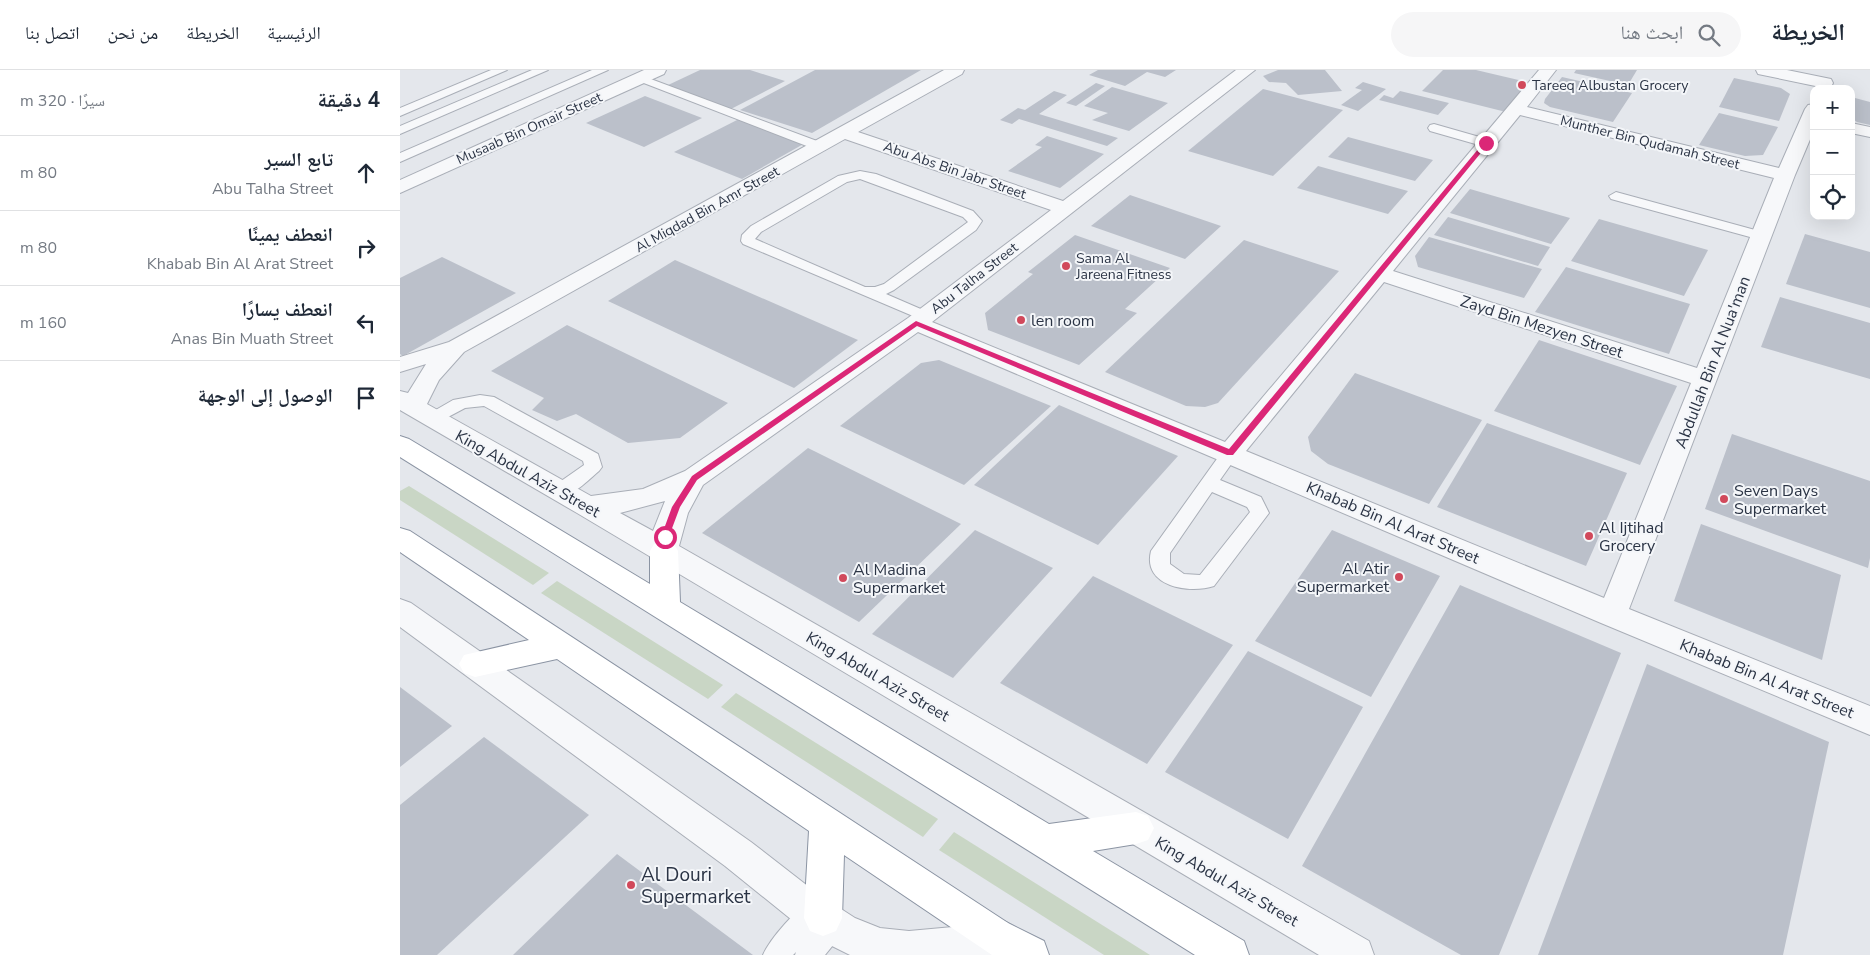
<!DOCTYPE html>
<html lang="ar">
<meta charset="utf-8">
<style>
:root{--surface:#fff;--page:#f6f6f7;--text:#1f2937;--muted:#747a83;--line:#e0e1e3}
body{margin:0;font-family:"Nunito Sans","Noto Naskh Arabic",sans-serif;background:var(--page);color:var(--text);direction:rtl}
.controls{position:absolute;right:15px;top:15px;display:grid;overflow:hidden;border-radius:10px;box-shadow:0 5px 20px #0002}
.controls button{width:45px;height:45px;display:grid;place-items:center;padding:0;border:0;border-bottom:1px solid var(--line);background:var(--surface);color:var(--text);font:25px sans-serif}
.stop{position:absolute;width:15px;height:15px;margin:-11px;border:4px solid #db2777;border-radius:50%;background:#fff}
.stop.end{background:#db2777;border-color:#fff;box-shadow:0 1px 5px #0008}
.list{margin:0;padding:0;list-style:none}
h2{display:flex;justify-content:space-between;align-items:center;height:65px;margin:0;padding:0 20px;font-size:21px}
h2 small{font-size:16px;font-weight:400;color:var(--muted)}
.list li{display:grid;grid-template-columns:32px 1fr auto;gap:15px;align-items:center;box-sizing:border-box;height:75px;padding:0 20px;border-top:1px solid var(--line)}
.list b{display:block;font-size:19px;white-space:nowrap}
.list p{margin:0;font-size:16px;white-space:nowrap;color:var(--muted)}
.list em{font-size:16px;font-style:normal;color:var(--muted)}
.icon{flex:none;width:28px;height:28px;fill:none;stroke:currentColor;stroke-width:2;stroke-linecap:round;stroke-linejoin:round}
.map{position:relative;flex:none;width:1470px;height:885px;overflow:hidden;direction:ltr}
header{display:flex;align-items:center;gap:30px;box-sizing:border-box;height:70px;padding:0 25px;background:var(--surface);border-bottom:1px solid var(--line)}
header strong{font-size:24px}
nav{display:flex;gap:28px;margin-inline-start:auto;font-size:18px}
.search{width:350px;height:45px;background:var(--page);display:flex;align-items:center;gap:12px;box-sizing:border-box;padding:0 18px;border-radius:28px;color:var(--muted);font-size:19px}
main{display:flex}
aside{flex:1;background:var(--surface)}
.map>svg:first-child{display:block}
.green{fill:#c9d6c5}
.building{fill:#bbc0ca}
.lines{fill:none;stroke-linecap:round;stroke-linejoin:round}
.lane-casing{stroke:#a9aeb7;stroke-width:2}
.street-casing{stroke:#a9aeb7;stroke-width:2}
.highway-casing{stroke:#8b94a3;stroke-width:2}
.lane{fill:#f7f8fa;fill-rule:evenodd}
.street{fill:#f7f8fa;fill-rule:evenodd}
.highway{fill:#fff;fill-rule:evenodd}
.route{fill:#db2777}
.poi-dot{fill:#d1495b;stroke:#f4f6f9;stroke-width:2}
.labels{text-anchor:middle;stroke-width:4;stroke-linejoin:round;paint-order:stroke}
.far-poi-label{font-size:14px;fill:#2b3445;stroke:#f4f6f9;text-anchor:start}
.far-street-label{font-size:14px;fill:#2b3445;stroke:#f4f6f9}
.poi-label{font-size:16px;fill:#2b3445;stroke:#f4f6f9;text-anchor:start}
.street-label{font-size:16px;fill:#2b3445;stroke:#f4f6f9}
.near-poi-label{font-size:19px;fill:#2b3445;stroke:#f4f6f9;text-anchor:start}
</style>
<header>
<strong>الخريطة</strong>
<div class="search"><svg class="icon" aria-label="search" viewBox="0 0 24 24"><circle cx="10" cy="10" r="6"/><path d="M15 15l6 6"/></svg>ابحث هنا</div>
<nav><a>الرئيسية</a><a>الخريطة</a><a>من نحن</a><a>اتصل بنا</a></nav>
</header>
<main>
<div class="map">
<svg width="1470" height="885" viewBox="0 0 1470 885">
<rect width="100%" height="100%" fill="#e4e7ec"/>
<g class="green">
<polygon points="9,416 149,503 133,515 0,430 0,421"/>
<polygon points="157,511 323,615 308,629 141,523"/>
<polygon points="336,623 538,749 523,767 321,637"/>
<polygon points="554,762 750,885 704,885 539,780"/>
</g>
<g class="building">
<polygon points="300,0 350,0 385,11 331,39 266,16"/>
<polygon points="415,0 521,0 412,63 340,40"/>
<polygon points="698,0 776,0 765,7 747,2 725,16 689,5"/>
<polygon points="878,0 925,0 942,21 898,25 886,13 869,12 863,6"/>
<polygon points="1043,0 1076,0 1135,14 1110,43 1022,21"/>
<polygon points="1176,0 1237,0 1228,15 1174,3"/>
<polygon points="1162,7 1232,23 1213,52 1150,37 1144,33 1145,29"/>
<polygon points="1334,8 1381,18 1390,24 1379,51 1319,37"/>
<polygon points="963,12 986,19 958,41 941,35 962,20 955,18"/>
<polygon points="696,13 705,16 676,36 666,33"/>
<polygon points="712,17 768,33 729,61 692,50 708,43 684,36"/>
<polygon points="863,19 943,40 873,106 788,81"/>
<polygon points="654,21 667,25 639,44 718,68 707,76 619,49 612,54 600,50 618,38 625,40"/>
<polygon points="1000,21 1049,33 1038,45 979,30 984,25 993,28"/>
<polygon points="245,26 302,48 244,77 186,53"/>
<polygon points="1455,28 1470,32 1470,55 1457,52 1451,48 1451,38"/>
<polygon points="1319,43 1378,57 1363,85 1345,86 1299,75"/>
<polygon points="341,48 407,72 342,109 274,82"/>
<polygon points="647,66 704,84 660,118 608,101 642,77 635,75"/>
<polygon points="948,67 1033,90 1015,111 928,87"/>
<polygon points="918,96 1008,121 988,144 897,118"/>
<polygon points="1070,119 1170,148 1151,174 1050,143"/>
<polygon points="730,125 821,156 785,189 691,156"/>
<polygon points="1048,147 1150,177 1138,196 1034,165"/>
<polygon points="1199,149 1308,180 1284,226 1171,191"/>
<polygon points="1405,164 1470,182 1470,238 1386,214"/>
<polygon points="675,165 770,198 725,239 737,243 679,295 588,260 585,243 633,204 628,202"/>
<polygon points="1029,167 1142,199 1124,228 1018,197 1015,186"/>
<polygon points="844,170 939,201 818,333 805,337 786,336 705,302"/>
<polygon points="42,187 116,223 3,286 0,284 0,208"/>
<polygon points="275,190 458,270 394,318 208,231"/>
<polygon points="1166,197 1290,234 1269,284 1135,242"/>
<polygon points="1380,227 1470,253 1470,309 1361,277"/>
<polygon points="167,255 328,333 280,368 228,373 176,344 157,351 132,340 144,328 91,301"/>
<polygon points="1139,270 1277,316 1240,395 1094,341"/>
<polygon points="539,290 651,336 564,415 440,356 521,293"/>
<polygon points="955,303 1082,350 1029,434 928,394 911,381 908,367"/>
<polygon points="659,335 778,386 698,475 574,415"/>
<polygon points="1087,353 1227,403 1186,496 1037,437"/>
<polygon points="1332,364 1470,411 1470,488 1468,498 1305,439"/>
<polygon points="408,378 561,454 459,552 302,463"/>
<polygon points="1301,454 1441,505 1422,590 1274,531"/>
<polygon points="575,460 653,498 553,608 472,564"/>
<polygon points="932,460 1040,506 971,627 855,571"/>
<polygon points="693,506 833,575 747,694 600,613"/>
<polygon points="1060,515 1221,583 1099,885 1061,885 902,796"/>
<polygon points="848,581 963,637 888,769 765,702"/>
<polygon points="1247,594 1429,672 1383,885 1138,885"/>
<polygon points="0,617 52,656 0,697"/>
<polygon points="84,667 189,745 37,885 0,885 0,735"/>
<polygon points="217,784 353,885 113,885"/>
</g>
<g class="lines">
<g class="lane-casing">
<g id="lane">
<polygon points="91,0 107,0 0,46 0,38"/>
<polygon points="132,0 148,0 0,64 0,56"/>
<polygon points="192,0 208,0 0,92 0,83"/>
<polygon points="240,5 425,74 427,77 425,80 417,80 236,10 234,8"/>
<polygon points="1034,54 1090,70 1092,73 1086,77 1030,61 1028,58 1030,55"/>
<path d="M460,101L476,104L573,141L582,151L576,160L494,220L486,224L530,243L533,246L530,249H520L343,174L341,171L342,165L351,156L438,106ZM460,109L563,147L568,152L484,214L475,217H465L355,169L361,162L447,112Z"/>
<polygon points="1216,122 1366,163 1368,166 1361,170 1211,129 1209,126"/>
<path d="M80,325L94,327L198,384L202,397L199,401C187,411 170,430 154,426L152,421L154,416L184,395L183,391L84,336L65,338L33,355L27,353L24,349L27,345L53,330Z"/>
<path d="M830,377L836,379L839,383L820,410L861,427L869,443L814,516C790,524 742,517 751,481L824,379ZM812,422L847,437L850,442L800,505L784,504L770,494V483Z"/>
<path d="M414,830L423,833L427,842L425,845L433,842L442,846L446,855L442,864L425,885H395L396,882L393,885H363C370,869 398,836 414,830Z"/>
</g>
</g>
<g class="street-casing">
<g id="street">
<polygon points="244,0 266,0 264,4 0,123 0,110"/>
<path d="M544,0H564L562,4L458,62L663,131L836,0H855L532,252L825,372L1139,0H1156L1127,37L1379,98L1405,39L1408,35L1414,34V60L1395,105L1229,539L1470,636V665L1201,553L518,262L303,415L288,443L279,476L969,871L974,885H919L177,443L0,340V321L8,323L26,294L0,302V287L49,272ZM1120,45L1374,108L1297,298L993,201ZM445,69L651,140L508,248L285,401L243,419L191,426L27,334L39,310L64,282ZM984,212L1291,313L1204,528L846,381ZM265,431L253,461L220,443Z"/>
<polygon points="1356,0 1387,0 1431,9 1433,13 1431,17 1425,18 1358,4"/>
<polygon points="1451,53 1470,57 1470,67 1451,63"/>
<polygon points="0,529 11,533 351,772 418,824 455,848 480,858 509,861 553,857 595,847 608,853 614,866 608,879 595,885 450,885 428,874 392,850 325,796 0,557"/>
</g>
</g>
<g class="highway-casing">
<g id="highway">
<polygon points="0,366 9,369 250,514 250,481 254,474 264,470 274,474 278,481 280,532 649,754 736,742 748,746 754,758 748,770 736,774 693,781 844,871 849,885 795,885 0,387"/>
<polygon points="0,458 10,461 608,853 644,871 649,885 592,885 444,785 442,848 436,861 423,866 410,861 404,848 409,761 157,589 75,607 64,603 59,594 64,585 129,570 0,482"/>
</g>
</g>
<use href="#lane" class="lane"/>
<use href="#street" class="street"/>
<use href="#highway" class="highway"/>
</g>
<polygon class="route" points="1084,72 1089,73 833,385 827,385 517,256 297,410 280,437 268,469 261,467 272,437 292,406 516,251 829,379"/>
<g class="poi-dot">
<circle cx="1122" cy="15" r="5"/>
<circle cx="666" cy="196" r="5"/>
<circle cx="621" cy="250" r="5"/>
<circle cx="1324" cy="429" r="5"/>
<circle cx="1189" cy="466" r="5"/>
<circle cx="999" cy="507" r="5"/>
<circle cx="443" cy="508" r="5"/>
<circle cx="231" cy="815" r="5"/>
</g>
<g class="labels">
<g class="far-poi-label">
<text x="1132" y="20">Tareeq Albustan Grocery</text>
<text x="676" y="193">Sama Al<tspan x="676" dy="16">Jareena Fitness</tspan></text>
</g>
<g class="far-street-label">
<text transform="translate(129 58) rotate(-24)" y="5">Musaab Bin Omair Street</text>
<text transform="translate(1250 72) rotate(14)" y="5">Munther Bin Qudamah Street</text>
<text transform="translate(555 100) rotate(19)" y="5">Abu Abs Bin Jabr Street</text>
<text transform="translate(307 139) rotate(-29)" y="5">Al Miqdad Bin Amr Street</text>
<text transform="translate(574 208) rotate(-38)" y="5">Abu Talha Street</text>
</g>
<g class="poi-label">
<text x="631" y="256">len room</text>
<text x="1334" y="426">Seven Days<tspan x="1334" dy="18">Supermarket</tspan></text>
<text x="1199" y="463">Al Ijtihad<tspan x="1199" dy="18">Grocery</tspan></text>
<text x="989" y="504" text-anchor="end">Al Atir<tspan x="989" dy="18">Supermarket</tspan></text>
<text x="453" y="505">Al Madina<tspan x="453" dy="18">Supermarket</tspan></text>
</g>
<g class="street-label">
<text transform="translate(1142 256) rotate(18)" y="6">Zayd Bin Mezyen Street</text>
<text transform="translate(1312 292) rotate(-69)" y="6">Abdullah Bin Al Nua'man</text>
<text transform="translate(128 403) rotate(29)" y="6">King Abdul Aziz Street</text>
<text transform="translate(993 452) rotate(23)" y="6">Khabab Bin Al Arat Street</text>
<text transform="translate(478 606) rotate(30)" y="6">King Abdul Aziz Street</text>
<text transform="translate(1367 608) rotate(22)" y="6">Khabab Bin Al Arat Street</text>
<text transform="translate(827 811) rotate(30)" y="6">King Abdul Aziz Street</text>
</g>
<g class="near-poi-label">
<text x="241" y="811">Al Douri<tspan x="241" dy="22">Supermarket</tspan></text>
</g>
</g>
</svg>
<div class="controls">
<button>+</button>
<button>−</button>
<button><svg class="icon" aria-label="locate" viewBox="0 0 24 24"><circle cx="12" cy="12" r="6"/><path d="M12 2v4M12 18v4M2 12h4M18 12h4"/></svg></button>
</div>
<div class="stop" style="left:265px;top:467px"></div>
<div class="stop end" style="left:1086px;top:73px"></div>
</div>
<aside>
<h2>4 دقيقة<small>سيرًا · 320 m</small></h2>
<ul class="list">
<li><svg class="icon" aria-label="ahead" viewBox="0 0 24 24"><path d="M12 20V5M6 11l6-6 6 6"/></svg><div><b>تابع السير</b><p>Abu Talha Street</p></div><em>80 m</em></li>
<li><svg class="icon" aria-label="right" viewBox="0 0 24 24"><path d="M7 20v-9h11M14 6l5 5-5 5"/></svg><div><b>انعطف يمينًا</b><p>Khabab Bin Al Arat Street</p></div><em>80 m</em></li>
<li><svg class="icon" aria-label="left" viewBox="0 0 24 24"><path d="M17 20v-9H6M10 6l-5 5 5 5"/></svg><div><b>انعطف يسارًا</b><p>Anas Bin Muath Street</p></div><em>160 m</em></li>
<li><svg class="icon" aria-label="arrive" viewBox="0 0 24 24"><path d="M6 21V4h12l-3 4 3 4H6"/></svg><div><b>الوصول إلى الوجهة</b></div></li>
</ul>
</aside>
</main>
